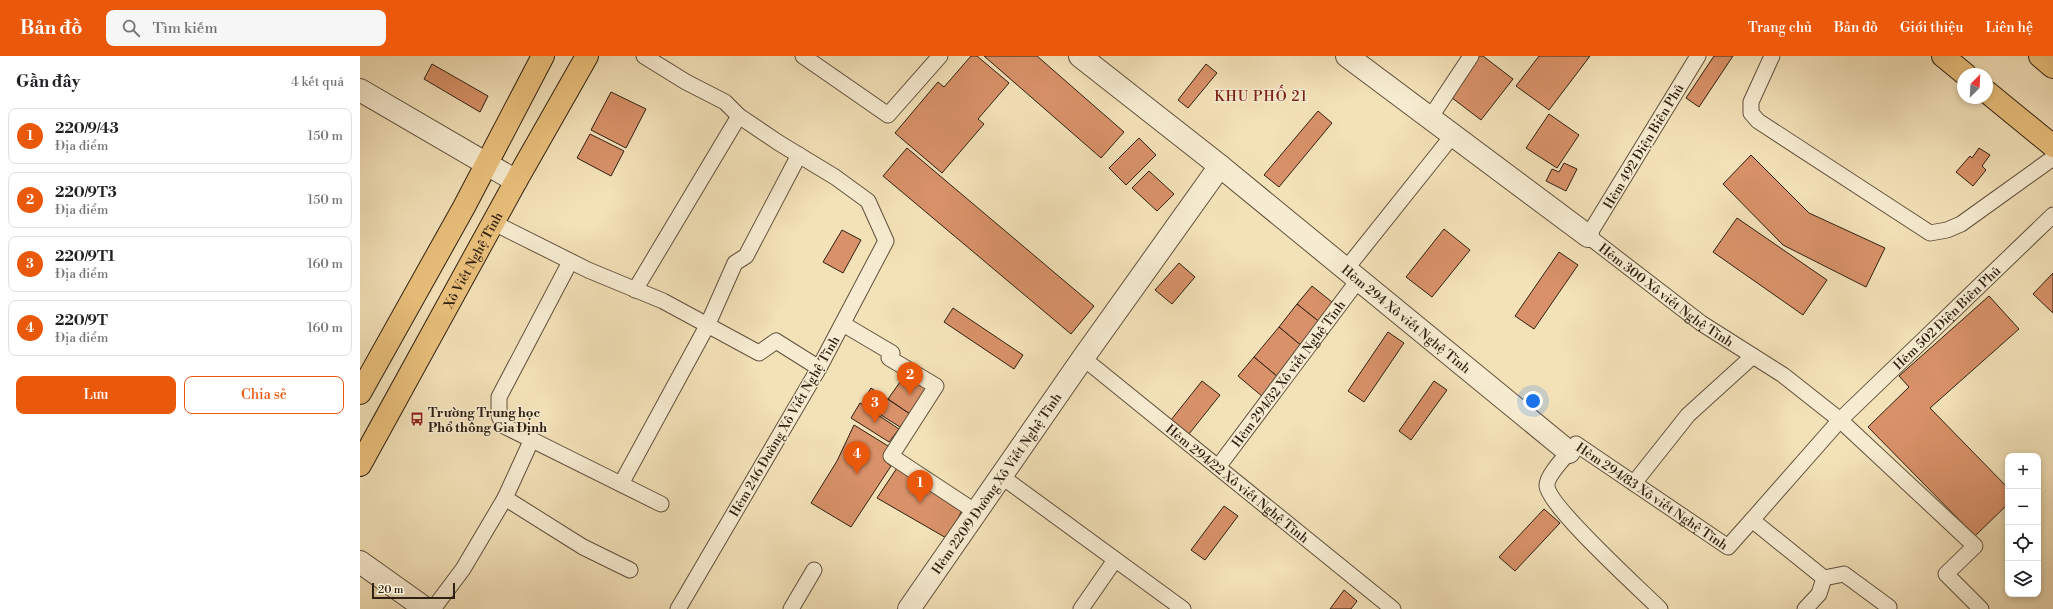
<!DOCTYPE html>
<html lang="vi">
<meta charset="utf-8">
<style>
:root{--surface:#fff;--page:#f6f6f6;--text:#202124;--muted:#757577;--line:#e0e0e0;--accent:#ea580c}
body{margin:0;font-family:"Libre Bodoni",serif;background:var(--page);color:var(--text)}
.controls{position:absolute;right:12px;bottom:12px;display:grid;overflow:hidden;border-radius:8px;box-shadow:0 2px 6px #0003}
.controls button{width:36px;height:36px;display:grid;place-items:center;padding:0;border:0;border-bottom:1px solid var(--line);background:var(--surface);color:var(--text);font:20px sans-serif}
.compass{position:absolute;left:1597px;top:12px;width:36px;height:36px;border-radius:50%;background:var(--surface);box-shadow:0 2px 6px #0003;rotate:24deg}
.scale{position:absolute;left:12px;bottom:10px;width:83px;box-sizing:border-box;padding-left:4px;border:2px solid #2f2012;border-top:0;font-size:11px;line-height:14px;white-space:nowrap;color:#2f2012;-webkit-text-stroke:3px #f7ecd1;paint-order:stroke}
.you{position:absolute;left:1173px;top:345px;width:14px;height:14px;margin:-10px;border:3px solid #fff;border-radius:50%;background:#1a73e8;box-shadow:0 0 0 6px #1a73e833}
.badge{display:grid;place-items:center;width:26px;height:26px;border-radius:50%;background:var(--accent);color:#fff;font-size:13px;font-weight:700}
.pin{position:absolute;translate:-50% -33px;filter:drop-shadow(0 1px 2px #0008)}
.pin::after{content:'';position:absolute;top:21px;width:14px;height:12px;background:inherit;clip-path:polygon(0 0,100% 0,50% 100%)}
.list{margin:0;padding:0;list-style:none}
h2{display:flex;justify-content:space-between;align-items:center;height:52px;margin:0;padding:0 16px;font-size:17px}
h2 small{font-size:13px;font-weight:400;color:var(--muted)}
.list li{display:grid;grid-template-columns:26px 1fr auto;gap:12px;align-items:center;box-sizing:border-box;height:56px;margin:0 8px 8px;padding:0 8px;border:1px solid var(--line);border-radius:8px}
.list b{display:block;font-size:15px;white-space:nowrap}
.list p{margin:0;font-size:13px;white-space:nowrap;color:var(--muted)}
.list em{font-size:13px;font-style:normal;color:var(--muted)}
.actions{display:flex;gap:8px;padding:12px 16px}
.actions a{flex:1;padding:9px 0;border:1px solid var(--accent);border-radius:8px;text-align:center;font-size:14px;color:var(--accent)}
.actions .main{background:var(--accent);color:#fff}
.icon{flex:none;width:22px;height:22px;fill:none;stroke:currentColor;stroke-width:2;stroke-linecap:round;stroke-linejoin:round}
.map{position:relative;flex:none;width:1693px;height:553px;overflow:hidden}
header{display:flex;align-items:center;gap:24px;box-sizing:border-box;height:56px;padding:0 20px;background:var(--accent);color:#fff}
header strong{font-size:19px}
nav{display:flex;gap:22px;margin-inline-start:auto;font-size:14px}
.search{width:280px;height:36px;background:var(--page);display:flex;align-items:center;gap:10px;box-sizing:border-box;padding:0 14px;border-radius:8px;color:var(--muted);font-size:15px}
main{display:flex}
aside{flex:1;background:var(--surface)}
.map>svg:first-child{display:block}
.building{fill:#d89168;stroke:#2f2012}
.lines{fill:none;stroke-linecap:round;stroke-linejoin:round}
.service-casing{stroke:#60503c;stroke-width:17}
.minor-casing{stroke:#60503c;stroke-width:24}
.primary-casing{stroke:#2f2012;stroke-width:24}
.trunk-casing{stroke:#2f2012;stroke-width:24}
.service{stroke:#f7ecd1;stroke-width:15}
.minor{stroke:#f7ecd1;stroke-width:22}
.primary{stroke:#eac07c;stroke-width:22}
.trunk{stroke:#eac07c;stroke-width:22}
.labels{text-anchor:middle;stroke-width:3;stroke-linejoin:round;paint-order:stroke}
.street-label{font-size:13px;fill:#2f2012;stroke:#f7ecd1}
.poi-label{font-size:13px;font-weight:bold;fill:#2f2012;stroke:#f7ecd1;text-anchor:start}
.neighbourhood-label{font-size:14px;letter-spacing:1px;fill:#7a1f14;stroke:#f7ecd1}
</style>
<header>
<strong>Bản đồ</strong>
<div class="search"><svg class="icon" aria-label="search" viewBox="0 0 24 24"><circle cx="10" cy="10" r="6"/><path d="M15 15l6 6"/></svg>Tìm kiếm</div>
<nav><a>Trang chủ</a><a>Bản đồ</a><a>Giới thiệu</a><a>Liên hệ</a></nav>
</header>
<main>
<aside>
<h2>Gần đây<small>4 kết quả</small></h2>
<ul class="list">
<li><span class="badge">1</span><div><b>220/9/43</b><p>Địa điểm</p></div><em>150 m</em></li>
<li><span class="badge">2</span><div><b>220/9T3</b><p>Địa điểm</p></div><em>150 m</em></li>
<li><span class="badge">3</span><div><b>220/9T1</b><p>Địa điểm</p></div><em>160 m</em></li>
<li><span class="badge">4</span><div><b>220/9T</b><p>Địa điểm</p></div><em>160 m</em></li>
</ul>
<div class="actions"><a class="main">Lưu</a><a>Chia sẻ</a></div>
</aside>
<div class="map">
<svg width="1693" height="553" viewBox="0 0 1693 553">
<rect width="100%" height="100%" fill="#f3e1b8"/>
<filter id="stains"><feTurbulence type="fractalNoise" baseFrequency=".005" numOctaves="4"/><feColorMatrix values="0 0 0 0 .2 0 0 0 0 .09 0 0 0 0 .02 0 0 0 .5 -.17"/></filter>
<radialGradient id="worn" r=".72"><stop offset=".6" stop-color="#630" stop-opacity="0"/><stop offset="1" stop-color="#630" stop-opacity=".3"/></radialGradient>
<g class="building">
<polygon points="611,0 617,0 649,27 618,63 624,68 582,117 535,77 578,26 584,31"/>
<polygon points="624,0 677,0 764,76 741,102"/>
<polygon points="1117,0 1123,0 1153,23 1121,64 1087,38"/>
<polygon points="1179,0 1230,0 1189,54 1156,30"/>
<polygon points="1354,0 1373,0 1339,51 1326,42"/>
<polygon points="72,8 128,40 120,56 64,23"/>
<polygon points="846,8 857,17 828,52 818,44"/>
<polygon points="251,36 286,53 266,92 231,74"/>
<polygon points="958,55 972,67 919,131 904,119"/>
<polygon points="1189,58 1219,79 1197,112 1166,92"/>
<polygon points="230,78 264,95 251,120 217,102"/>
<polygon points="779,82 796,99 766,129 749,112"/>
<polygon points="547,92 734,250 711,278 523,120"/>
<polygon points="1619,92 1630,99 1622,110 1626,114 1613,130 1596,116 1610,100 1612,102"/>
<polygon points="1391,99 1449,157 1525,192 1506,231 1423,189 1363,128"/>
<polygon points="1204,107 1217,113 1206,135 1186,125 1192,113 1199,116"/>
<polygon points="789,115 814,138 797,155 772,132"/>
<polygon points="1377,162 1467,224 1443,259 1353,196"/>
<polygon points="1084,173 1110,194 1072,241 1046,221"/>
<polygon points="482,174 501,184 483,217 463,206"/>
<polygon points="1199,196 1218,209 1174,273 1155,260"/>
<polygon points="819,207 835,221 812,248 795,234"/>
<polygon points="1693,217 1693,257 1673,238"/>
<polygon points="952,230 977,250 962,268 937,248"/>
<polygon points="1629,240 1659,273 1570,352 1648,432 1648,448 1615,480 1508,371 1549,331 1539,320"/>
<polygon points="937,248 962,268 943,291 919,271"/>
<polygon points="593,252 663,299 654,313 584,266"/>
<polygon points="919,271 943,291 918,321 894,301"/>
<polygon points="1028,276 1044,287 1004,346 988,335"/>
<polygon points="894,301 918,321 903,341 878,320"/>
<polygon points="545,319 572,335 550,358 528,343"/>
<polygon points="842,325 860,339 825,383 807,369"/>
<polygon points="1074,325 1087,334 1051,384 1039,375"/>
<polygon points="511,332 550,358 540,371 502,347"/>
<polygon points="500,347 539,373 529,386 491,362"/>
<polygon points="494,369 533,393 526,406 531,410 491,471 451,447 477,405"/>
<polygon points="537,412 603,452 588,483 517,442"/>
<polygon points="864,450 878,460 845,504 831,494"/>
<polygon points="1184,453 1200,467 1155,515 1139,501"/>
<polygon points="984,534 997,545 991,553 970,553"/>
</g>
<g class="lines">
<g class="service-casing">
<g id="service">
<polyline points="284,0 326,26 365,46 379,60 419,87 475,121 508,145 526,185 459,312 318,553"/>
<polyline points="443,0 528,59 580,0"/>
<path id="s1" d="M1338,0L1228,180L1341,267L1423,319L1480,364L1615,490L1586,518L1621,553"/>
<polyline points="1412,0 1391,46 1391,57 1398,65 1570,177 1587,174 1601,168 1693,102"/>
<polyline points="1070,62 1111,0"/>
<polyline points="134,167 228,214 303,245 399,297 416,285 459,312"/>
<polyline points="210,206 139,341 139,360 144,370 301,448"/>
<polyline points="986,213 1093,79"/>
<polyline points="275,234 379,60"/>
<polyline points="483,268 532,297 529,302 576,330 531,400 616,456"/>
<path id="s2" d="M723,302L1033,553"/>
<path id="s3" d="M858,411L999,223"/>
<polyline points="641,420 823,553"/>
<polyline points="1274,427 1328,359 1393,300"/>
<polyline points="261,428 347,270 375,207 386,200 439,99"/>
<polyline points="145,442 223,491 270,514"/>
<path id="s4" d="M1392,464L1480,364L1693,159"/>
<polyline points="73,553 103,513 145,442 172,383"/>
<polyline points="431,553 454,514"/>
<polyline points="721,553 755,504"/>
<path id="s5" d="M1300,553C1281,534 1189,451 1187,430C1186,419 1209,397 1216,388L1368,491L1392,464L1464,522L1484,518L1529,551"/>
<polyline points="1445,553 1459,538 1464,522"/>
</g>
</g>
<g class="minor-casing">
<g id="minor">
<path id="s6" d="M720,0L860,110L1209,396"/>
<polyline points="987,0 1228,180"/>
<polyline points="0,34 156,125"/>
<polyline points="0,506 66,553"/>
<path id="s7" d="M549,553L723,302L860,110"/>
</g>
</g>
<g class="primary-casing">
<g id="primary">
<polyline points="1583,0 1605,18"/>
<polyline points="1627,36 1693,90"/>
<polyline points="0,337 104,151 183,0"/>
<path id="s8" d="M0,409L156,125L227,0"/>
</g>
</g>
<g class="trunk-casing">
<polyline id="trunk" points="1680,0 1693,11"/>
</g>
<use href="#service" class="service"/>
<use href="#minor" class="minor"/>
<use href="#primary" class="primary"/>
<use href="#trunk" class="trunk"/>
</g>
<defs>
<g id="bus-bare" transform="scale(1.08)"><path d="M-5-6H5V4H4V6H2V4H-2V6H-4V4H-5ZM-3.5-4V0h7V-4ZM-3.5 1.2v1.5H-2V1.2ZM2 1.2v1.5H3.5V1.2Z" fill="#8f2418" stroke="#f7ecd1" stroke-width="2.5" paint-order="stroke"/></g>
</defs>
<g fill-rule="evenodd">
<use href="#bus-bare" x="57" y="363"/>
</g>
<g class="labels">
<g class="street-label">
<text transform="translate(1283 90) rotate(-59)" y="5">Hẻm 492 Điện Biên Phủ</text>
<text dy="5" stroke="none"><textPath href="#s8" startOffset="234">Xô Viết Nghệ Tĩnh</textPath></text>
<text dy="5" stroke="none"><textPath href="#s1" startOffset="309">Hẻm 300 Xô viết Nghệ Tĩnh</textPath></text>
<text dy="5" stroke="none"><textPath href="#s4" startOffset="281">Hẻm 502 Điện Biên Phủ</textPath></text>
<text dy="5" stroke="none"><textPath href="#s6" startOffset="419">Hẻm 294 Xô viết Nghệ Tĩnh</textPath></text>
<text dy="5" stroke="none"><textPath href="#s3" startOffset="117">Hẻm 294/32 Xô viết Nghệ Tĩnh</textPath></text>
<text transform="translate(424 370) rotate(-60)" y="5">Hẻm 246 Đường Xô Viết Nghệ Tĩnh</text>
<text dy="5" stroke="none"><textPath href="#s7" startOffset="153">Hẻm 220/9 Đường Xô Viết Nghệ Tĩnh</textPath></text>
<text dy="5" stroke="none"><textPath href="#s2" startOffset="199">Hẻm 294/22 Xô viết Nghệ Tĩnh</textPath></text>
<text dy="5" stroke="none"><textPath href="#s5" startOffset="312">Hẻm 294/83 Xô viết Nghệ Tĩnh</textPath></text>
</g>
<g class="poi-label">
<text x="68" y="361">Trường Trung học<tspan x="68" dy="15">Phổ thông Gia Định</tspan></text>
</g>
<g class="neighbourhood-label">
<text x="901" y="45">KHU PHỐ 21</text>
</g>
</g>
<rect width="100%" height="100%" filter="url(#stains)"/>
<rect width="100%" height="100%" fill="url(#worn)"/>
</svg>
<div class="controls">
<button>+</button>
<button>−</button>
<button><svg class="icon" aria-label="locate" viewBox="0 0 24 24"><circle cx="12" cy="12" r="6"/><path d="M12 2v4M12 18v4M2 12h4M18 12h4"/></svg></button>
<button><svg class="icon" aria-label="layers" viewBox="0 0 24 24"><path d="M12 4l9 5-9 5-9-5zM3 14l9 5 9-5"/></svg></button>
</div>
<svg class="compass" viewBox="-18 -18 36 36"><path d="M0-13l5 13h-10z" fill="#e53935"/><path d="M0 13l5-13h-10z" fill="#757577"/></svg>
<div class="scale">20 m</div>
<div class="you"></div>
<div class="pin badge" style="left:560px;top:447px">1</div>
<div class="pin badge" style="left:550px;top:339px">2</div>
<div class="pin badge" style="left:515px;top:367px">3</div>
<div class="pin badge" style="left:497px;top:418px">4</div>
</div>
</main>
